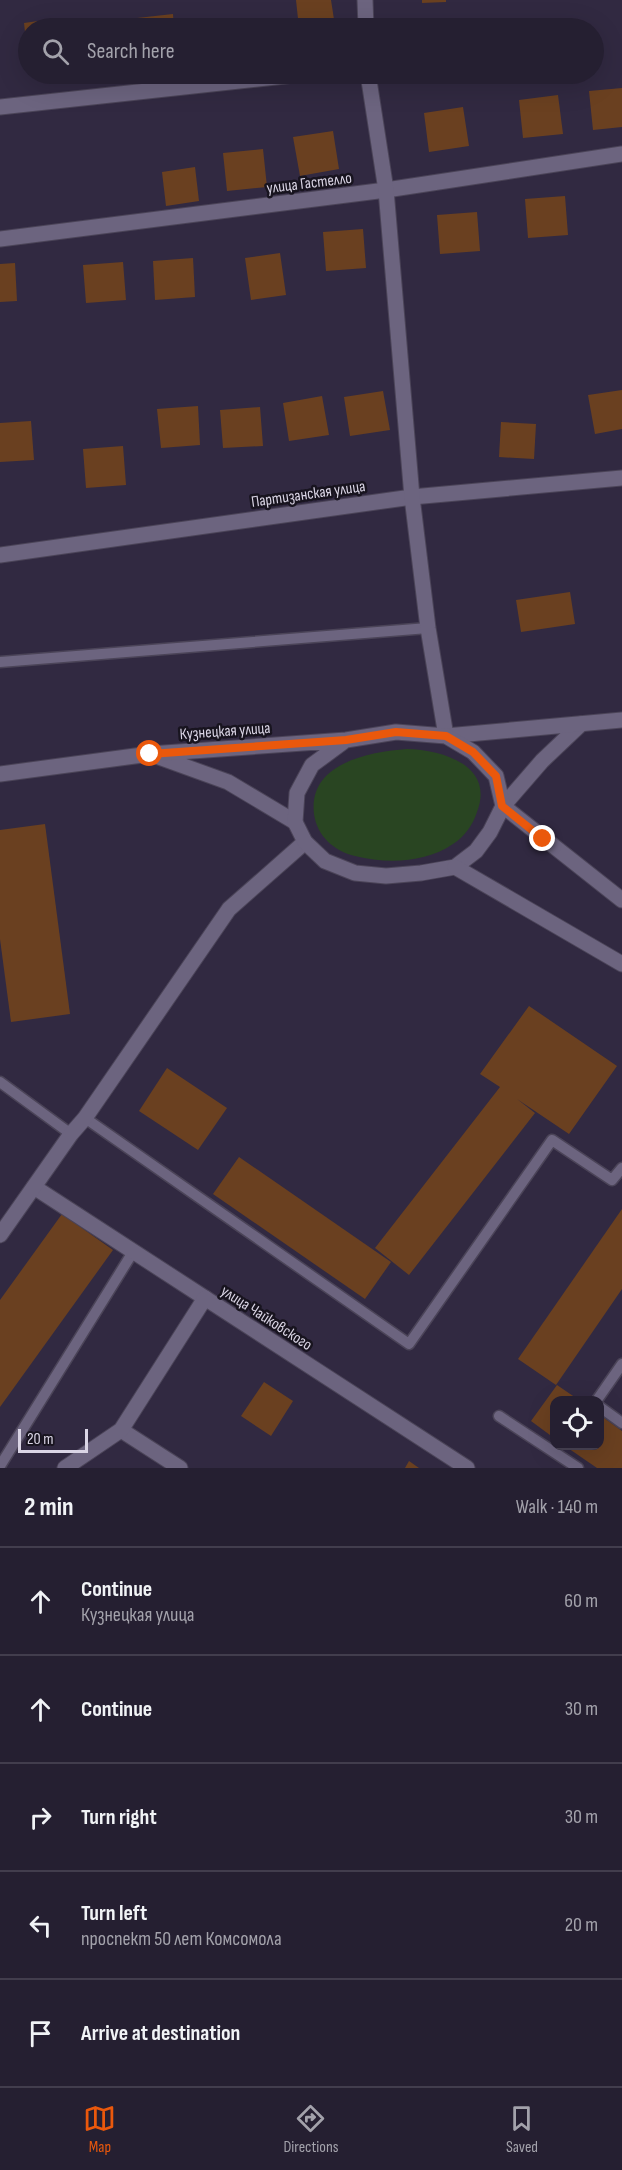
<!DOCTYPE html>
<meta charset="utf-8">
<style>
:root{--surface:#251f31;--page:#312c3d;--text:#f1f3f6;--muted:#a3a2ab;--line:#423d4d;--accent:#ea580c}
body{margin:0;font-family:"Sofia Sans Condensed",sans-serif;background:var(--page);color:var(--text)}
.controls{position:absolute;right:18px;bottom:18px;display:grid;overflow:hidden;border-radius:12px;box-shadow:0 6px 24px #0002}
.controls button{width:54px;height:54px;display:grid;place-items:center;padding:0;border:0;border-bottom:2px solid var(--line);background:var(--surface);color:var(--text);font:30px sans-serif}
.scale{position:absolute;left:18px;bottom:15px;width:70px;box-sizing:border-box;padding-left:6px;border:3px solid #dad5e5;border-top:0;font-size:16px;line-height:21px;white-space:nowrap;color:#dad5e5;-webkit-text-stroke:4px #18141f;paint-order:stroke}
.stop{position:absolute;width:18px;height:18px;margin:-14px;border:4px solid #ea580c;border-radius:50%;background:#fff}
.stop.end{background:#ea580c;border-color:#fff;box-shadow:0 2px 6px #0008}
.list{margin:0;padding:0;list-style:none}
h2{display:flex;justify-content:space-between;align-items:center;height:78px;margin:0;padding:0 24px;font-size:26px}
h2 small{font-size:20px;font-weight:400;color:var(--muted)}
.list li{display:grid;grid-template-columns:39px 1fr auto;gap:18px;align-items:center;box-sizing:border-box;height:108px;padding:0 24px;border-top:2px solid var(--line)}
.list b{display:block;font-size:22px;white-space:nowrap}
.list p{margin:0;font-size:20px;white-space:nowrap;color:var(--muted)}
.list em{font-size:20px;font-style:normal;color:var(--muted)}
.icon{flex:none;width:33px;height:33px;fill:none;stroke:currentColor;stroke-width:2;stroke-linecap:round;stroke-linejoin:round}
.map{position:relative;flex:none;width:622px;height:1468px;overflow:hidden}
.search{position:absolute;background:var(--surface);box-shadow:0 6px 24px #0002;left:18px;right:18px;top:18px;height:66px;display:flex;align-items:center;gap:15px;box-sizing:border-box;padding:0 21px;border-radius:33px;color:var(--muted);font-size:22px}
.sheet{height:618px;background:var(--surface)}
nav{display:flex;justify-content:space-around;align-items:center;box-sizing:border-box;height:84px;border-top:2px solid var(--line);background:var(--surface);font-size:16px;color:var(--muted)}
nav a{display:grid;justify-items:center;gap:3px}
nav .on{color:var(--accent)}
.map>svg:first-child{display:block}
.green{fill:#294522}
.building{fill:#6a4020}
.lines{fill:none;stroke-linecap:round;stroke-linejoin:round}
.service-casing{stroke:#4b4458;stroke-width:13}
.minor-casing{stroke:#4b4458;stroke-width:17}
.tertiary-casing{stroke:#4b4458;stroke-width:17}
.secondary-casing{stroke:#4b4458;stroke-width:17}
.service{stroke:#6c647f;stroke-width:10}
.minor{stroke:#6c647f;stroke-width:15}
.tertiary{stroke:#6c647f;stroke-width:15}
.secondary{stroke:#6c647f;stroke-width:15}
.route{stroke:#ea580c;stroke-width:8}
.labels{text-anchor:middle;stroke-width:5;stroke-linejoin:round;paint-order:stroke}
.street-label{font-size:16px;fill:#dad5e5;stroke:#18141f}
</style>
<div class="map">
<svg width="622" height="1468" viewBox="0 0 622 1468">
<rect width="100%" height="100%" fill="#312941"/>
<path class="green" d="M407,749C442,750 495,765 477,812C473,825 464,837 453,844C425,863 387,864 355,856C334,851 317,836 314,814C308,763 369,752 407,749Z"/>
<g class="building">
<polygon points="296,0 331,0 335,26 299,28"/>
<polygon points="422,0 446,0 446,2 422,3"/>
<polygon points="173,14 174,28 139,28 137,18"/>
<polygon points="59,18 60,28 28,28 27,50 24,23"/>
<polygon points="622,88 622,127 593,130 589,91"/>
<polygon points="558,95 563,134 523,138 519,100"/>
<polygon points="463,107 469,146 429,152 424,113"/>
<polygon points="333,131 339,169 300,176 293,137"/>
<polygon points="263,149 267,187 227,191 223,153"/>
<polygon points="195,167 199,201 166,206 162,172"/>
<polygon points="565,196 568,235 528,238 525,199"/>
<polygon points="477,212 480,251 440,254 437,215"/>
<polygon points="363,229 366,268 326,271 323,232"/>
<polygon points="280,253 286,295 251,300 245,258"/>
<polygon points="193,258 195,297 155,300 153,261"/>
<polygon points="123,262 126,300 86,303 83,265"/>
<polygon points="15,263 17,301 0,302 0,264"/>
<polygon points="622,390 622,429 595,434 588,395"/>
<polygon points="383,391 390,430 350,436 344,397"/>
<polygon points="322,396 329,435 289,441 283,403"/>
<polygon points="198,406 200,445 161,448 157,409"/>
<polygon points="260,407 263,446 223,448 220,410"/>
<polygon points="31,421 34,460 0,462 0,423"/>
<polygon points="501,422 536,424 534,459 499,457"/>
<polygon points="123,446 126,485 86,488 83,449"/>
<polygon points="570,592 575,624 521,632 516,600"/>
<polygon points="45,824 70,1014 11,1022 0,939 0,830"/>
<polygon points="529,1006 617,1066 569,1134 517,1099 535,1113 409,1275 375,1248 500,1087 480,1074"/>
<polygon points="167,1068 227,1108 198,1150 139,1111"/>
<polygon points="239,1157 391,1262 365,1299 213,1194"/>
<polygon points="622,1209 622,1289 556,1385 518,1359"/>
<polygon points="62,1214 113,1250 0,1407 0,1300"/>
<polygon points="264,1382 293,1401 271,1436 241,1416"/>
<polygon points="557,1385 579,1400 554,1400 554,1438 531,1421"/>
<polygon points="600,1415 622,1431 622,1468 597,1468 565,1446 600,1446"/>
<polygon points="409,1461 419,1468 405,1468"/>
</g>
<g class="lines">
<g class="service-casing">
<g id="service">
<polyline points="0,662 428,628"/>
<polyline points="0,1082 71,1134"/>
<polyline points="85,1118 409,1344 552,1140 612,1180 622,1168"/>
<polyline points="597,1400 622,1364"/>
<polyline points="600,1407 622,1423"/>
<polyline points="499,1416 578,1468"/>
<polyline points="0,1466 133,1252"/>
</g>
</g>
<g class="minor-casing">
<g id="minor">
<polyline points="0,107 303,74"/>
<polyline points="0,239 386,190 622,154"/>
<polyline points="0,555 412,497 622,478"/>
<polyline points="34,1187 205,1298"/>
<polyline points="0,1235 71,1134 85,1118 229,909 305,842"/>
<polyline points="121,1430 180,1468"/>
<polyline points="65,1468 121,1430 205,1298 467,1468"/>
</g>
</g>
<g class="tertiary-casing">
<g id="tertiary">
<polyline points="365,0 366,28"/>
<polyline points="368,74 386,190 412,497 428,628 446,736"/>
</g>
</g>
<g class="secondary-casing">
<g id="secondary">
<polyline points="581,724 542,761 503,806 622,900"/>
<polyline points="446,736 622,720"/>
<polyline points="156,756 228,782 295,822"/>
<polyline points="0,774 150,754 346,740 396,732 446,736 473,752 496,776 503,806 490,832 476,851 455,867 421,873 386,876 355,873 325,861 305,842 295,822 297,793 312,765 346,740"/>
<polyline points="455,867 622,964"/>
</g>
</g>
<use href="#service" class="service"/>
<use href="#minor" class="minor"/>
<use href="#tertiary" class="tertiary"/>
<use href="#secondary" class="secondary"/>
</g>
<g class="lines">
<polyline class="route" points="150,754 346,740 396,732 446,736 473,752 496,776 502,806 543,839"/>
</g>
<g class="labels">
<g class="street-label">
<text transform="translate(309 182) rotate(-7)" y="6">улица Гастелло</text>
<text transform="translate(308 493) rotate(-8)" y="6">Партизанская улица</text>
<text transform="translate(225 730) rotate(-4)" y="6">Кузнецкая улица</text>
<text transform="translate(267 1317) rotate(33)" y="6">улица Чайковского</text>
</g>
</g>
</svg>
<div class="controls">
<button><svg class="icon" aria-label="locate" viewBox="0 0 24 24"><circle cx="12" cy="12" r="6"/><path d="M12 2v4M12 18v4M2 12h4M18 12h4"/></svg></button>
</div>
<div class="scale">20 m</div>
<div class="stop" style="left:150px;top:754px"></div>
<div class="stop end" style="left:543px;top:839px"></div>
<div class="search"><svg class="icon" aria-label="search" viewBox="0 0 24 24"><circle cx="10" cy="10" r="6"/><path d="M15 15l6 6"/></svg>Search here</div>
</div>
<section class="sheet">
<h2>2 min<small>Walk · 140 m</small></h2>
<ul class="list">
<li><svg class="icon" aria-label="ahead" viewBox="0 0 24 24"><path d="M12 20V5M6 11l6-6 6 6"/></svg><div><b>Continue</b><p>Кузнецкая улица</p></div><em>60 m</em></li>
<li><svg class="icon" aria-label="ahead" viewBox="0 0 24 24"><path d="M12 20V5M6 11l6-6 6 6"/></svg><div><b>Continue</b></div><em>30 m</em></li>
<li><svg class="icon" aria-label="right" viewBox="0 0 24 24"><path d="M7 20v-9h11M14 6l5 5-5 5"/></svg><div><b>Turn right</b></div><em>30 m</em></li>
<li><svg class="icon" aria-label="left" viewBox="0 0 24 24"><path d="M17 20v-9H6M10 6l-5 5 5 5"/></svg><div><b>Turn left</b><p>проспект 50 лет Комсомола</p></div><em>20 m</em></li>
<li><svg class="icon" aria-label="arrive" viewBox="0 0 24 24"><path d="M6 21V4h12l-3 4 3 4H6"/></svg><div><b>Arrive at destination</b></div></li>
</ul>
</section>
<nav>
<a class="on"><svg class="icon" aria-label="map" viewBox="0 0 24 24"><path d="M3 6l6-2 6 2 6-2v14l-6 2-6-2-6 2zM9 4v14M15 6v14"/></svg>Map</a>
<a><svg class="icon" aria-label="directions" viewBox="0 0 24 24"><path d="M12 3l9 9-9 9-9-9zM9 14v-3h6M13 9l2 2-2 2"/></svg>Directions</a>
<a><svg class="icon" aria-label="saved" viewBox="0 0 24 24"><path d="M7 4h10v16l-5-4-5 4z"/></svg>Saved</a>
</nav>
